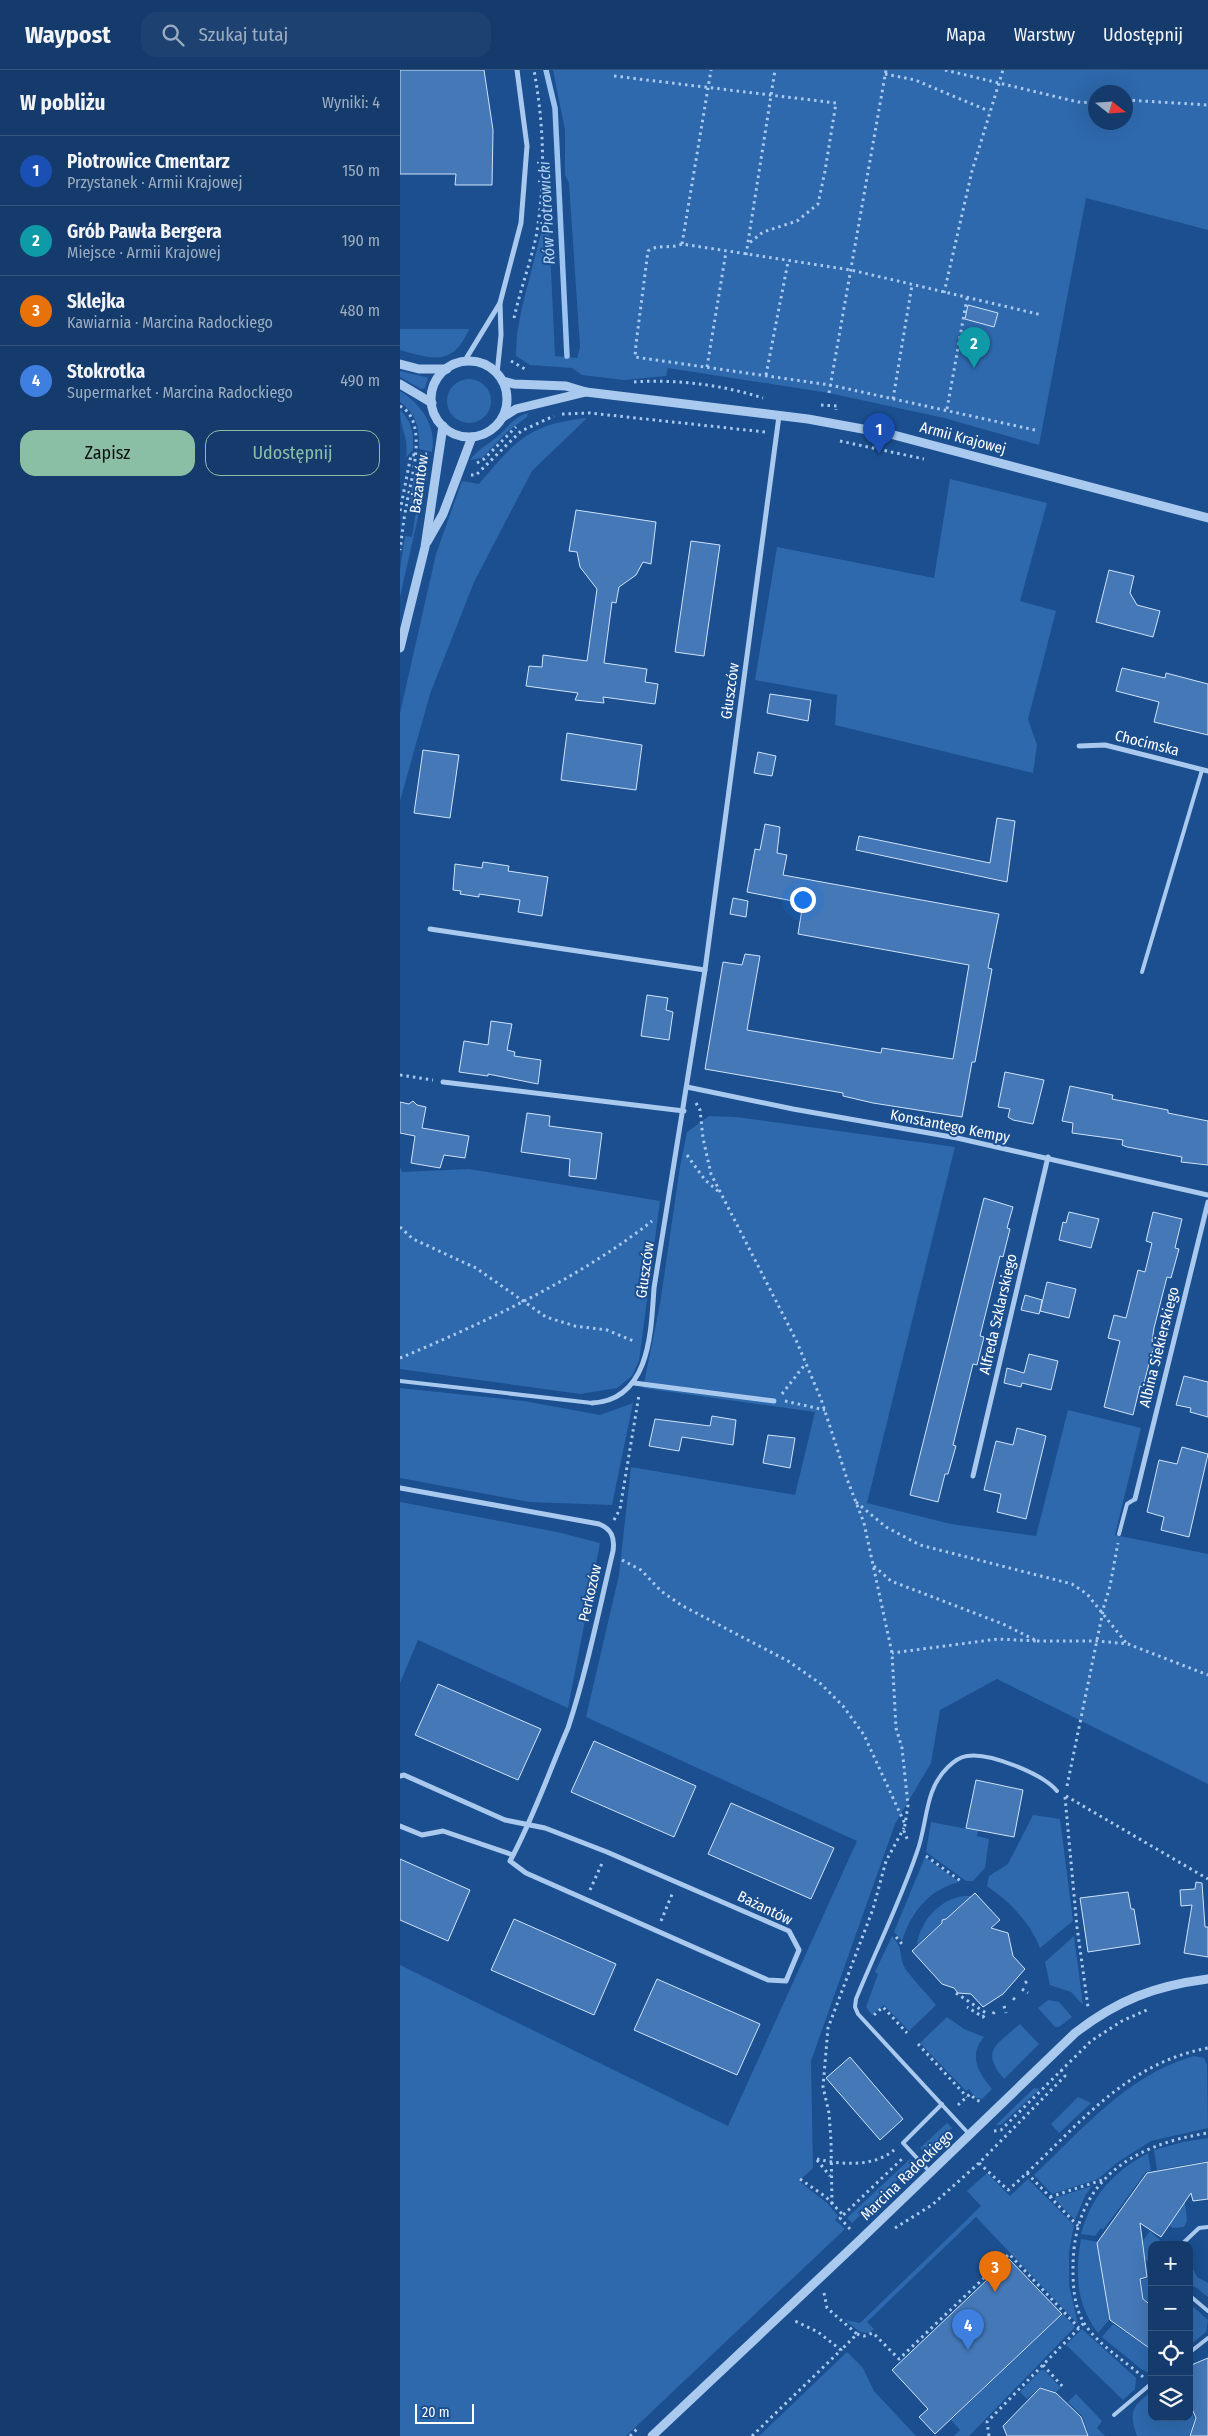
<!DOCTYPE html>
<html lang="pl">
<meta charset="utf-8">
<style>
:root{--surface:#143b6b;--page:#1d4271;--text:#f1f3f6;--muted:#9dadc1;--line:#33557e;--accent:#8abfa5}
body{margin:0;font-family:"Fira Sans Condensed",sans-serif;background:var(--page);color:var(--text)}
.controls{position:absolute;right:15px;bottom:15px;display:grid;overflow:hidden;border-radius:10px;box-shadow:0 5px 20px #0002}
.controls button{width:45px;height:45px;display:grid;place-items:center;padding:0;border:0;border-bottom:1px solid var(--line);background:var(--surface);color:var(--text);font:25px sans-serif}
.compass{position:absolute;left:688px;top:15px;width:45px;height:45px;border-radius:50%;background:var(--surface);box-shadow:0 5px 20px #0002;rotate:107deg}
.scale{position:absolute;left:15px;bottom:12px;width:59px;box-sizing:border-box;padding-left:5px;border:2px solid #fff;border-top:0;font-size:14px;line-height:18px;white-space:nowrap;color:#fff;-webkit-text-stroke:4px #1b4f8f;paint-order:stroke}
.you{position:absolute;left:402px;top:829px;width:18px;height:18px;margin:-12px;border:4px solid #fff;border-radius:50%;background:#1a73e8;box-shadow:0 0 0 8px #1a73e833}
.badge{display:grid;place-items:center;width:32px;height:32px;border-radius:50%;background:var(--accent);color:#fff;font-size:16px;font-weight:700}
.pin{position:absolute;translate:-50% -41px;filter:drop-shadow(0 1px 2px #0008)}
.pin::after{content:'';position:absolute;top:26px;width:18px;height:15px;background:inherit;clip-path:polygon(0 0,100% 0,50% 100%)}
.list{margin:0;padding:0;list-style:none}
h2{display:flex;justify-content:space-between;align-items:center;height:65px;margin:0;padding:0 20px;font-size:21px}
h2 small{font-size:16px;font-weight:400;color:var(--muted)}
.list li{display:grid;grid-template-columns:32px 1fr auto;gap:15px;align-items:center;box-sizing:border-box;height:70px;padding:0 20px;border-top:1px solid var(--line)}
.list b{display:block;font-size:19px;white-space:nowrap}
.list p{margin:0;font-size:16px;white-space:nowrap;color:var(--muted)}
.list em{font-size:16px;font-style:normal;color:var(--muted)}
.actions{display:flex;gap:10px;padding:15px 20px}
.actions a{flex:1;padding:11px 0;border:1px solid var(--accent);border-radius:15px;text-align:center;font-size:18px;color:var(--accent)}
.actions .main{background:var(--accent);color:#111}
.icon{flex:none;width:28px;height:28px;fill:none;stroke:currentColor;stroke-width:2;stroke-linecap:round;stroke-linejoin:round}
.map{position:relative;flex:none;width:808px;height:2366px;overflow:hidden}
header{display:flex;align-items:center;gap:30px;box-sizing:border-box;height:70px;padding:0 25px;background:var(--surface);border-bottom:1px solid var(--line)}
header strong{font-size:24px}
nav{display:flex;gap:28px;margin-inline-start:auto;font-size:18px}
.search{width:350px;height:45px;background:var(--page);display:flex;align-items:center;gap:12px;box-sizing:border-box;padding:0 18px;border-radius:15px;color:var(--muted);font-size:19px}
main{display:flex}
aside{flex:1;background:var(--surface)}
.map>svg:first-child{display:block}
.green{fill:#2e69ad;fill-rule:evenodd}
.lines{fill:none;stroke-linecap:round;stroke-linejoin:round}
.stream{stroke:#9cc4f0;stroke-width:5.5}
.building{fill:#4478b7;stroke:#cfe3fa}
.path{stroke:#a9c9ee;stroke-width:3;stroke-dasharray:2.5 4;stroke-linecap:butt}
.service{stroke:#a9c9ee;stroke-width:4}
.minor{stroke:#a9c9ee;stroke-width:5}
.tertiary{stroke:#a9c9ee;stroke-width:9}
.labels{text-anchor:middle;stroke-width:4;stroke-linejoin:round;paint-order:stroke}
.street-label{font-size:15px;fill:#fff;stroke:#1b4f8f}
.water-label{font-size:16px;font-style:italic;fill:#b5d3f5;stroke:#1b4f8f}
</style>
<header>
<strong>Waypost</strong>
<div class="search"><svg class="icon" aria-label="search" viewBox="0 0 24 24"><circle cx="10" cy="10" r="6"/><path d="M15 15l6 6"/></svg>Szukaj tutaj</div>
<nav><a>Mapa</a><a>Warstwy</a><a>Udostępnij</a></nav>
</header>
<main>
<aside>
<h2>W pobliżu<small>Wyniki: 4</small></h2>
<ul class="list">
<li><span class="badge" style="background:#1a4fb4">1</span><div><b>Piotrowice Cmentarz</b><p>Przystanek · Armii Krajowej</p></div><em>150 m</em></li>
<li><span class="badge" style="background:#0f9aa8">2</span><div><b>Grób Pawła Bergera</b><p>Miejsce · Armii Krajowej</p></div><em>190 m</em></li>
<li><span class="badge" style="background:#e8710a">3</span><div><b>Sklejka</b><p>Kawiarnia · Marcina Radockiego</p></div><em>480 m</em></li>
<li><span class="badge" style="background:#3f7fe0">4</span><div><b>Stokrotka</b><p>Supermarket · Marcina Radockiego</p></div><em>490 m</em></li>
</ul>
<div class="actions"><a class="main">Zapisz</a><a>Udostępnij</a></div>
</aside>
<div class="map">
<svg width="808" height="2366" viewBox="0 0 808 2366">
<rect width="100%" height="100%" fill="#1b4f8f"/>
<g class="green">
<path d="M153,0H808V160L686,128L639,375L544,348L429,323L268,298L266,306L224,310L182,305L172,298L130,295L116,286L117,264L122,237L148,136L155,286L177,288L180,277L169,113L165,105V60ZM696,22H726V52H696Z"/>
<path d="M0,259H69C53,297 32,289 0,280Z"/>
<polygon points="0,301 26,307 28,308 25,318 21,319 0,307"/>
<circle cx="69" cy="331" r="22"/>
<path d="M0,321C21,334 37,356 32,382L19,379C20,360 17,344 0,332Z"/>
<path d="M0,340C12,351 14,364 13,380L6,387C9,366 0,359 0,340Z"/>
<path d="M128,343L127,347L107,362L82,388L70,390C78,379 87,375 97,367C108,358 113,347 128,343Z"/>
<path d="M187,348L132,401L74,512L30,624L0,731V643L36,484L62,411L79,414C115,371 129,354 187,348Z"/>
<polygon points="15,401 28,403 0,527 0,499 5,466 12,467 17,435 10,433"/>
<polygon points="550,409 647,433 620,531 656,541 628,649 637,675 633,703 435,655 437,625 355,610 377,477 534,508"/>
<polygon points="309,1046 336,1047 555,1077 467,1433 551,1454 636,1466 668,1340 741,1358 715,1465 808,1484 808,1714 597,1609 540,1640 531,1693 495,1754 411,1991 413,2098 399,2111 427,2133 438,2146 435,2150 445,2159 226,2366 0,2366 0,1895 328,2056 457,1771 186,1647 219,1505 231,1397 395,1425 415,1342 243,1318 260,1234 280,1097 287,1062"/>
<polygon points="0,1097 2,1102 69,1099 260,1131 239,1291 232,1306 217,1318 180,1324 0,1299"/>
<polygon points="0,1318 124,1331 200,1345 233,1333 212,1435 129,1432 0,1408"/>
<polygon points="0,1432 157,1462 200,1473 168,1638 18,1570 0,1613"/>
<path d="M633,1745L660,1749L673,1851L640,1878C630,1852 609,1831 587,1816L589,1806L608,1794Z"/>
<polygon points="531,1752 578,1761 577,1766 589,1769 585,1798 573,1811 566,1811 526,1782"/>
<path d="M525,1787L559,1812C528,1820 511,1843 502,1871L494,1862Z"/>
<path d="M571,1826L545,1849L541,1850V1853L517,1875C520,1849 544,1824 571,1826Z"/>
<path d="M492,1866C506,1882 497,1887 507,1901C516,1913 527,1924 536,1935L509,1961L484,1935L472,1945L466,1937L478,1904L475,1902Z"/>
<polygon points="674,1866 683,1935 671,1922 650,1915 645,1892"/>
<polygon points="648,1930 659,1932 672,1947 659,1957 655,1957 638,1938"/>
<path d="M547,1947L564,1959L584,1967C568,1986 578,2002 592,2019L582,2029L576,2028L569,2019L566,2021L520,1973Z"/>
<path d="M620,1954L639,1974L604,2009C579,1980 598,1974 620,1954Z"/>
<path d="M794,1986L804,1988L807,1995L808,2058L751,2071L718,2092L698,2109L652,2124L634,2105C683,2059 727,2005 794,1986Z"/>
<polygon points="634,2018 640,2019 601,2055 596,2055"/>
<polygon points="678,2027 691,2033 659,2063 651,2054"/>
<polygon points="547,2053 552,2058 525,2083 520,2078"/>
<polygon points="808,2068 808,2091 757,2100 754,2080 783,2072"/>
<path d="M748,2083L751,2101L746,2102L703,2160L701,2158L695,2166L681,2164C692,2125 712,2103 748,2083Z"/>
<polygon points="510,2089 514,2094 452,2153 447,2148"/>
<polygon points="587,2103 610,2126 628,2109 674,2155 669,2182 669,2215 678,2254 576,2147 467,2252 474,2259 469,2263 460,2262 445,2250 460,2253 581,2136 567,2121"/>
<polygon points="692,2116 685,2126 675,2150 654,2128"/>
<polygon points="785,2133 787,2151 784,2157 773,2158 759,2149 768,2135"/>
<polygon points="750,2161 765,2175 752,2175 752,2191 737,2189 736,2181"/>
<path d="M681,2169L698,2172L709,2250L698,2263C676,2235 675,2203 681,2169Z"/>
<polygon points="792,2197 797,2207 808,2213 808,2227 789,2212 789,2199"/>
<polygon points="752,2207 752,2235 744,2229 741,2210"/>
<polygon points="789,2233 808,2250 806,2262 789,2276"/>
<polygon points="663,2244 675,2257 569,2366 554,2366 560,2360 551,2350"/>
<polygon points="713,2254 752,2280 752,2304 741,2299 702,2267"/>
<polygon points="682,2259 736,2308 735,2319 723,2330 666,2275"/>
<polygon points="447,2282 463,2298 474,2321 516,2366 359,2366"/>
<polygon points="641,2300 644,2300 661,2318 656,2322 640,2317 627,2329 620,2322"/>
<path d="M752,2321V2347H789V2336L795,2349L789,2366H737C729,2342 731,2337 752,2321Z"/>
<polygon points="676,2324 702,2351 697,2358 705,2366 685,2366 688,2363 682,2346 668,2332"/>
</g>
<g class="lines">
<polyline class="stream" points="146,0 155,38 167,286"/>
</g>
<g class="building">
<polygon points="0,0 84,0 93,60 92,115 55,115 56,104 0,104"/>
<polygon points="568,235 598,243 594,257 565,249"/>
<polygon points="176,440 256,452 251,494 243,492 236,505 219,517 216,533 212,532 204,593 247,599 245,612 258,614 255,634 203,627 204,633 175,630 178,623 126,616 129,596 142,597 143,585 187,591 197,519 180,497 177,482 169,481"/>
<polygon points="291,471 320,475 304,586 275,582"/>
<polygon points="709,500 734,506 730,523 737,535 760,541 753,567 696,552"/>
<polygon points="722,598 765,608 766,603 808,614 808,665 754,652 759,632 716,621"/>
<polygon points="370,624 411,630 408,651 367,643"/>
<polygon points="167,663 242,675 236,720 161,710"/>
<polygon points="23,680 59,685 50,748 14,743"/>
<polygon points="358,682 376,686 372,706 354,703"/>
<polygon points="597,748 615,751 607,812 456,780 459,766 590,793"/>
<polygon points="365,754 380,757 377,783 387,785 383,805 599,844 588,898 592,899 575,992 572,992 562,1047 473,1033 443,1026 443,1023 305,999 323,892 342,895 345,884 360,886 347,960 481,983 482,978 553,989 569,895 398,864 403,833 347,822 355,779 360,780"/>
<polygon points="83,792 109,796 108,801 148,807 142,846 118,842 120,830 79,824 79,827 60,824 61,821 53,820 55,794 82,798"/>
<polygon points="333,828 348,831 346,847 330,844"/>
<polygon points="247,925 268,928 266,940 273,942 269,970 241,966"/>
<polygon points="91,951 112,954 107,980 115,982 114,986 141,990 138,1014 88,1004 88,1006 59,1002 64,971 88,975"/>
<polygon points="605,1002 644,1010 633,1054 613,1050 608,1047 610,1039 598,1037"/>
<polygon points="670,1016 713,1025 712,1029 768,1040 768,1043 808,1051 808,1095 781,1092 782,1087 727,1077 722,1075 723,1070 672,1063 673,1053 662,1051"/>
<polygon points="13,1031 17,1035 26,1037 22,1058 69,1066 65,1088 44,1085 40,1098 11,1093 15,1066 0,1063 0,1032 9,1034"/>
<polygon points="127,1043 150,1046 149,1056 202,1063 196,1109 169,1106 170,1089 121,1082"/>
<polygon points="584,1128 613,1137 607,1158 610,1159 603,1187 600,1186 580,1266 584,1267 577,1295 573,1294 553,1375 556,1376 548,1404 545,1404 538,1432 510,1425"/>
<polygon points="669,1142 699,1149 691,1178 659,1170 663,1152 666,1153"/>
<polygon points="753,1142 782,1149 775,1178 779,1179 771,1208 767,1207 754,1258 752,1271 757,1279 752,1282 743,1317 740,1316 733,1345 704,1337 720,1271 708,1268 714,1245 726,1248 738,1200 745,1202 752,1173 746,1171"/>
<polygon points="647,1212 676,1219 669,1248 640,1241 639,1244 621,1240 625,1225 642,1230 640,1241"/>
<polygon points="629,1284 658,1291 651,1320 622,1313 621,1317 604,1313 607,1298 624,1303"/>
<polygon points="784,1306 808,1312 808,1347 790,1342 791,1338 776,1335"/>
<polygon points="312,1346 336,1350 333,1375 282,1367 279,1381 249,1376 255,1349 310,1356"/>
<polygon points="617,1358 646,1366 626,1449 597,1442 601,1424 584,1420 596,1371 613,1375"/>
<polygon points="368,1365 395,1368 390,1398 363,1393"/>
<polygon points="782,1377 808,1384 789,1467 761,1460 764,1447 747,1442 759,1390 777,1394"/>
<polygon points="38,1614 141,1659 118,1710 15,1665"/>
<polygon points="194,1671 296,1716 274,1767 171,1722"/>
<polygon points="576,1710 623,1720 614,1767 566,1758"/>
<polygon points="331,1733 434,1778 411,1829 308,1784"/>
<polygon points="0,1789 70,1820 48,1871 0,1850"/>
<polygon points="796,1812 802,1813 805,1857 808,1857 808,1887 784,1883 792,1835 781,1836 780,1820 795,1819"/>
<polygon points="728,1822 731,1839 734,1839 740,1874 688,1882 680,1828"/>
<polygon points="575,1823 600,1850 591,1858 608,1863 613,1886 625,1899 603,1924 583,1937 571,1924 558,1923 554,1918 542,1914 512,1881 542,1853 542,1850 546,1849"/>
<polygon points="114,1849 216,1894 194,1945 91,1900"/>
<polygon points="257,1909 360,1954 337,2005 234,1960"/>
<polygon points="450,1987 503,2049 480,2070 426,2008"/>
<polygon points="808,2092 808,2129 793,2131 791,2123 761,2167 740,2153 747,2207 740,2209 743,2229 752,2236 752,2280 710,2250 697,2173 747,2103"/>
<polygon points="609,2189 662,2244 535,2364 519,2347 528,2339 492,2300"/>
<polygon points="808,2288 808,2366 790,2366 796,2348 789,2332 789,2296"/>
<polygon points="640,2318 656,2323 681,2347 688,2366 607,2366 603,2356"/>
</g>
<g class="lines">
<g class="path">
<polyline points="545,0 678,32 696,33"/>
<polyline points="485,4 515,10 589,41"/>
<polyline points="214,6 436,33 425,101 418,134 397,151 363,162 348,174"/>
<polyline points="726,30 808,35"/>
<polyline points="282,174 311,0"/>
<polyline points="346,185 375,0"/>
<polyline points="544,223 572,101 603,0"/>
<path d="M114,248C120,221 130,194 136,167C146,110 144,56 134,0"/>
<polyline points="111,291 125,299"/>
<polyline points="307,297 326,182"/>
<polyline points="366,305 388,192"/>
<path d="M234,312C278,309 322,315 363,328"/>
<polyline points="429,323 486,0"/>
<polyline points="493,329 512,215"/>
<polyline points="421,335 437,336 436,340"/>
<path d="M0,336C30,352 10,411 6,438C3,452 2,466 0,480"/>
<polyline points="547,339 567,228"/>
<polyline points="162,344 190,343 365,362"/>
<path d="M635,360L430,315L235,287L236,274L248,181C257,174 272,179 282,174L451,200L642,245"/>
<polyline points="440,371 524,389"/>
<polyline points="77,393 84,389 116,357"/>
<polyline points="71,405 76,405 121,361 154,346"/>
<polyline points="0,441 11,385 27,384"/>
<polyline points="0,1005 33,1010"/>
<polyline points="296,1033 300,1040 303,1068 311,1104 396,1270 421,1329 447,1409 464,1453 492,1583 496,1658 502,1678 508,1735 504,1761 508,1771"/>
<polyline points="287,1085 305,1110 319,1122"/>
<polyline points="0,1157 13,1169 76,1198 146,1247 175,1256 207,1260 236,1272"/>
<path d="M0,1288C84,1253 180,1208 252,1151"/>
<polyline points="382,1324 406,1293"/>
<polyline points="385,1331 425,1340"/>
<polyline points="456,1432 486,1457 520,1475 672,1514 687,1524 727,1574"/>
<polyline points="214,1450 220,1439 239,1325"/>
<polyline points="222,1490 241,1500 261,1521 281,1535 388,1591 421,1614 443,1636 464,1665 505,1754"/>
<polyline points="474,1496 491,1511 603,1554 637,1571 598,1569 492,1583"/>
<polyline points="637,1571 697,1571 728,1574 808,1605"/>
<polyline points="667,1716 704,1536 710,1516 718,1473"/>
<polyline points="666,1726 808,1809"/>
<polyline points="665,1727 677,1857 688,1937"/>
<polyline points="526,1786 562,1812"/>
<polyline points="190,1820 203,1791"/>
<polyline points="261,1851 273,1822"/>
<polyline points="496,1867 502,1874"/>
<polyline points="625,1913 630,1909"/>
<polyline points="622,1919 628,1923"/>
<polyline points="556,1923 586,1943 583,1947 567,1937"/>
<polyline points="613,1928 618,1932"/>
<polyline points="604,1936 606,1943"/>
<polyline points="593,1944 596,1939"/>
<polyline points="474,1945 483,1937 507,1963"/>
<polyline points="518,1974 567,2027"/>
<polyline points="558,2035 570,2024 576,2030 582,2032"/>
<polyline points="594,2061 601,2060 691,1971 722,1951 749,1939"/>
<path d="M417,2089C442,2095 474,2097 494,2080"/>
<polyline points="417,2090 430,2106"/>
<path d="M579,2093L608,2120C673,2064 718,1995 808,1978"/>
<polyline points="627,2103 678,2156"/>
<polyline points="400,2109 426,2127 443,2145"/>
<polyline points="650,2127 702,2110"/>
<polyline points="432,2134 431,2071 429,2043 423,2017 428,1958 473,1839 486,1791 504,1758"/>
<polyline points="495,2158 532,2135 579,2093 665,2006 661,2000"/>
<polyline points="450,2159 440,2148 503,2088"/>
<polyline points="424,2223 427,2238 457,2264 441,2280"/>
<polyline points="457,2264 464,2266 473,2263 499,2289 609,2184 679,2258"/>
<polyline points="643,2295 664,2318"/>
<path d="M743,2307C724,2290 698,2275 684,2253C674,2237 673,2216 673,2198C673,2112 730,2075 808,2063"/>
<polyline points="230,2366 239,2357"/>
<polyline points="352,2366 441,2280 418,2262 395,2251"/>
<polyline points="589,2366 587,2352 684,2253"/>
</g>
<g class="service">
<polyline points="742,902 802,700"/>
<polyline points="0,1311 192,1333"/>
<polyline points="719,1464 727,1434 735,1429"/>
<path d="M569,2064L458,1944L455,1937L456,1929C476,1880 500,1832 517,1782C528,1752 524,1720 548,1697C553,1692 560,1687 567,1686C589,1682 643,1704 657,1721"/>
<polyline points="530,2102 503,2073 542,2034"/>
<polyline points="781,2175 799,2158 808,2157"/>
<polyline points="789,2225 808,2241"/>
<polyline points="789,2283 808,2268"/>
<polyline points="714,2345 752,2313"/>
</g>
<g class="minor">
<polyline points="64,292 100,233 121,153 127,76 117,0"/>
<polyline points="97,304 101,265 100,233"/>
<polyline points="679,676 705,675 808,701"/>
<polyline points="30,859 305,900"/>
<polyline points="43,1012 284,1041"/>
<polyline points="287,1017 393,1039 557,1068 808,1125"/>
<polyline points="234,1313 374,1331"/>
<path d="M192,1333C250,1330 251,1262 254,1218L305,900L379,346"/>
<polyline points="573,1406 648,1087"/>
<path d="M0,1418L199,1454C212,1459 215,1468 213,1481C199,1540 187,1600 168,1658C149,1702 133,1749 110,1791L126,1803L368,1910L386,1911L399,1880L389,1861L207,1782L145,1758L105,1750L4,1705L0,1706"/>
<polyline points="735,1429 808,1132"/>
<polyline points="0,1756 22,1765 43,1761 113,1785"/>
</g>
<g class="tertiary">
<circle cx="69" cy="329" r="38"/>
<polyline points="0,294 19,299 47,299"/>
<polyline points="103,311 114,314 166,316 186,322 408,349 490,364 808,448"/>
<polyline points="0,314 32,333"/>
<polyline points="103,347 116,339 186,322"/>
<polyline points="27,472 43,444 72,367"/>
<polyline points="0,578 25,477 43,356"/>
<path d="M252,2366L460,2170L675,1963C718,1930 754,1916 808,1909"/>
</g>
</g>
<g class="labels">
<g class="street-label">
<text transform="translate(563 368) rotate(15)" y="5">Armii Krajowej</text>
<text transform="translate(19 414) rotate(-82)" y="5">Bażantów</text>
<text transform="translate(330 621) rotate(-82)" y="5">Głuszców</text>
<text transform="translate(747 673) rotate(14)" y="5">Chocimska</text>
<text transform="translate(550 1056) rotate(11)" y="5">Konstantego Kempy</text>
<text transform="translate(245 1200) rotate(-82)" y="5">Głuszców</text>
<text transform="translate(598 1244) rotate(-77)" y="5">Alfreda Szklarskiego</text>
<text transform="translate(759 1277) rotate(-76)" y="5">Albina Siekierskiego</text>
<text transform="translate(190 1523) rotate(-77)" y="5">Perkozów</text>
<text transform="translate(365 1838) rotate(26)" y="5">Bażantów</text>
<text transform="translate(507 2105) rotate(-44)" y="5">Marcina Radockiego</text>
</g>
<g class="water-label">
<text transform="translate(146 143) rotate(-93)" y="6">Rów Piotrowicki</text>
</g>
</g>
</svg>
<div class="controls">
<button>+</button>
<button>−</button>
<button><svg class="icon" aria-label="locate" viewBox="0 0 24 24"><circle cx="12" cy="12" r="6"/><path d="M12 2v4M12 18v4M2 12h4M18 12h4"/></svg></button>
<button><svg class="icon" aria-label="layers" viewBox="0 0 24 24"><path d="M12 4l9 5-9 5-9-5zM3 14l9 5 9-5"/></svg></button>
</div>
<svg class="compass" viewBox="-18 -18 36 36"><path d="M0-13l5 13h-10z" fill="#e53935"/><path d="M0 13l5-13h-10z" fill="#9dadc1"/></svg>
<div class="scale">20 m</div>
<div class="you"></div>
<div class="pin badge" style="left:479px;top:384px;background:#1a4fb4">1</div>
<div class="pin badge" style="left:574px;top:298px;background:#0f9aa8">2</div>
<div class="pin badge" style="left:595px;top:2222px;background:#e8710a">3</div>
<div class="pin badge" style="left:568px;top:2280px;background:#3f7fe0">4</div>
</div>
</main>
